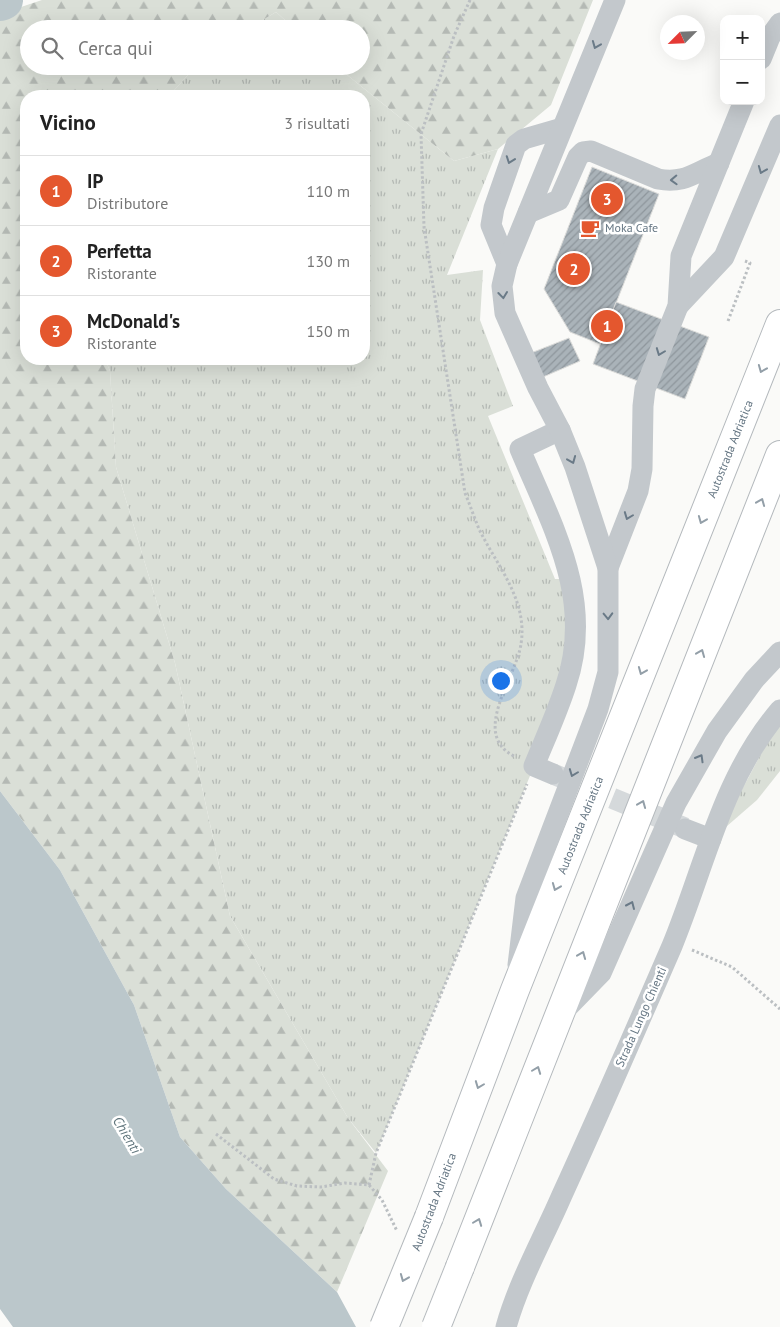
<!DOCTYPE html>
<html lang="it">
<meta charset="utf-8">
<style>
:root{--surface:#fff;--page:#f6f6f6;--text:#222;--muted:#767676;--line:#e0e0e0;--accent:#e4572e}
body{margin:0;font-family:"PT Sans",sans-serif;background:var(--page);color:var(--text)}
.controls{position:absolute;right:15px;top:15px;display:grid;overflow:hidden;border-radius:10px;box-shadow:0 5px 20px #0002}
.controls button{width:45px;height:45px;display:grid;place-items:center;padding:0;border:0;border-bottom:1px solid var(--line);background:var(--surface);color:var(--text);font:25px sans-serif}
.compass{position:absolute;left:660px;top:15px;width:45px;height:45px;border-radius:50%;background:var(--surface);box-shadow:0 5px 20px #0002;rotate:246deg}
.you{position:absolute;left:500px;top:680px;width:18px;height:18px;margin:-12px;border:4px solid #fff;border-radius:50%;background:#1a73e8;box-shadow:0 0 0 8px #1a73e833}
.badge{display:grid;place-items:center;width:32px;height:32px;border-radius:50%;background:var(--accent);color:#fff;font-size:16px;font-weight:700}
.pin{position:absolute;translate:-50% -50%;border:2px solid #fff;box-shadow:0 1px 5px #0006}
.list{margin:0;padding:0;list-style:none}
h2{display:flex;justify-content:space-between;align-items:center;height:65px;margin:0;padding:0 20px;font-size:21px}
h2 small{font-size:16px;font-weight:400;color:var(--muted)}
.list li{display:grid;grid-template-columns:32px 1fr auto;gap:15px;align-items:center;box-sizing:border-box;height:70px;padding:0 20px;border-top:1px solid var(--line)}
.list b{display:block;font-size:19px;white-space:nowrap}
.list p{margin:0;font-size:16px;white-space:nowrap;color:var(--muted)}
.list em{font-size:16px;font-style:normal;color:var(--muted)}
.icon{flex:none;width:28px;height:28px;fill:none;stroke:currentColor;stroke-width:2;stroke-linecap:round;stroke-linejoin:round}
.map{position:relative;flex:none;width:780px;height:1327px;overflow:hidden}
.search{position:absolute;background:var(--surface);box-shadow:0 5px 20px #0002;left:20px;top:20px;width:350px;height:55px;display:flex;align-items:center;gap:12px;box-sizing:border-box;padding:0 18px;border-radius:28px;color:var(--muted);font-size:19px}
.panel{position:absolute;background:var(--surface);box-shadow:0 5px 20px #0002;left:20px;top:90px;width:350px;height:275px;border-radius:20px}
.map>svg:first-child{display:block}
.grass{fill:url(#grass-tufts)}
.forest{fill:url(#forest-firs)}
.water{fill:#bbc7cb}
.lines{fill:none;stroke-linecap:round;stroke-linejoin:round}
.river{stroke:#bbc7cb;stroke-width:40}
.building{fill:url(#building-hatch);stroke:#dcdcda}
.minor-tunnel{stroke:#d5d9db;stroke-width:21;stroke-dasharray:21 11;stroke-linecap:butt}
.highway-casing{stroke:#b4b9bd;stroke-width:30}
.path{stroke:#bbbfc2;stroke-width:3;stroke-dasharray:2.5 2.5;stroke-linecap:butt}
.minor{stroke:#c3c8cc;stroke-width:21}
.highway{stroke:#fff;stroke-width:28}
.highway-bridge-casing{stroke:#b4b9bd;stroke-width:30;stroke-linecap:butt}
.highway-bridge{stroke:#fff;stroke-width:28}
.oneway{stroke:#6a7a87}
.oneway2{stroke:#939fa8}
.labels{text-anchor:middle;stroke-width:5;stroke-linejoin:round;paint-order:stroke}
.poi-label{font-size:12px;fill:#657683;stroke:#fff;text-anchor:start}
.street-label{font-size:12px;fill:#657683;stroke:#fff}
.water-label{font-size:14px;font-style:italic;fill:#60757c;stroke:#fff}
</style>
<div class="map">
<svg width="780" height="1327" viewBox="0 0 780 1327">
<defs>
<pattern id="grass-tufts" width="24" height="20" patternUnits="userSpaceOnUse" patternTransform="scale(1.25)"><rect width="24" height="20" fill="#dadfd7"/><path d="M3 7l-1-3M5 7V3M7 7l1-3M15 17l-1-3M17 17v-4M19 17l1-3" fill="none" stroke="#b4b9b4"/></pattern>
<pattern id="forest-firs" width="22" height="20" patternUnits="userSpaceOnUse" patternTransform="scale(1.25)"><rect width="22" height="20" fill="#dadfd7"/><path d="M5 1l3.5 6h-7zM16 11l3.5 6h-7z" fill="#b4b9b4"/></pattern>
<pattern id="building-hatch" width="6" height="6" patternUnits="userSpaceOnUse" patternTransform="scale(1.25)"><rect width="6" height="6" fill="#aab3b9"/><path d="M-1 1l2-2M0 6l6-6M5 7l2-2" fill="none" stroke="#8e969c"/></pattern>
</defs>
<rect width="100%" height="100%" fill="#fafaf8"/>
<g class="grass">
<polygon points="276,12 295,29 248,29"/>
<polygon points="196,66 336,66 454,161 498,149 447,275 483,270 480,320 513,406 488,416 555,579 571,579 576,613 534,766 376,1153 348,1118 230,916 175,663 116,467 110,371 105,359 364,359 364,96 169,96"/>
<polygon points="780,718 780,771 757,800 719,833"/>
</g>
<polygon class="forest" points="42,0 593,0 551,105 498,149 454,161 336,66 361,66 361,29 295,29 276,12 248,29 29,29 29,66 196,66 169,96 26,96 26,359 105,359 110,371 116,467 175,663 230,916 348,1118 388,1171 337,1292 226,1189 180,1137 134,1005 60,870 0,791 0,14"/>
<polygon class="water" points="0,791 60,870 134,1005 180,1137 226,1189 337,1292 356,1327 13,1327 0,1309"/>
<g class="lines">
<polyline class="river" points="0,1 3,0"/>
</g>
<g class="building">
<polygon points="592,167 659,194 600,344 570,332 544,289"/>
<polygon points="616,302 709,337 685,399 593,364"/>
<polygon points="569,338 580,361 536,380 526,355"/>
</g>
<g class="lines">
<polyline class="minor-tunnel" points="553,774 685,828"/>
<g class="highway-casing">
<g id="highway">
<path id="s1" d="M429,1217L515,990L780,324"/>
<polyline points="460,1267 780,455"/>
</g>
</g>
<g class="path">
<path d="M470,0L454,36L421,134L424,227L465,493C470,505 474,517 479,529C497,566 528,600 521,644C516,678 470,734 514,756"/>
<polyline points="728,321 750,263 745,261"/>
<polyline points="692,950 732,967 780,1009"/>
<polyline points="216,1134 274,1179 297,1186 321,1187 345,1183 369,1185 382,1200 397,1231"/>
<polyline points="369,1185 376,1153 527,784"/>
</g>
<g class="minor">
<polyline points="761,59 770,37 780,23"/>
<path d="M528,213L559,200L578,157L583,152L591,151L658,179C685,184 695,172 719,163"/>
<polyline points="507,264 491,225 494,208 516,145 524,139 562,128"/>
<polyline points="678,306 724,257 780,125"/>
<polyline points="608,568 638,491 642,469 643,406 645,389 678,306 681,256 744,101"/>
<path d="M553,774L534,766C545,739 557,713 566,685C595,599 552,526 520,449L560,430"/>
<polyline points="685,829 711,839"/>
<polyline points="518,965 526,898 598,709 608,672 608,568 575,467 560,430 538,388 505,313 502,286 507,264 615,0"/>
<polyline points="565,1010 601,973 676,803 717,731 754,680 780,652"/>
<path d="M506,1327C519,1281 543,1239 562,1195C600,1112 636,1029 672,946C705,866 722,778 780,710"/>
</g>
<use href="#highway" class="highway"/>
<g class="highway-bridge-casing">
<g id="highway-bridge">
<polyline points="384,1327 429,1217"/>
<polyline points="436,1327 460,1267"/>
</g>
</g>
<use href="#highway-bridge" class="highway-bridge"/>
</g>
<defs><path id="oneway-chevron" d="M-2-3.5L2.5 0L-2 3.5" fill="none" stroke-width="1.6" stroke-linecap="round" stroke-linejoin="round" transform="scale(1.25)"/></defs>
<g class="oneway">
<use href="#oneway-chevron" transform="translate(596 45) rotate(112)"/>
<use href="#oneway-chevron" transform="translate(510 160) rotate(110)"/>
<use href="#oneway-chevron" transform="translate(762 170) rotate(112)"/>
<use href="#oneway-chevron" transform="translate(674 180) rotate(178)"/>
<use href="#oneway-chevron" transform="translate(503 295) rotate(83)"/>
<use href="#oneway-chevron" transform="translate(660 352) rotate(111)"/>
<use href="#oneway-chevron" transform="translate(572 460) rotate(68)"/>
<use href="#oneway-chevron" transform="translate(628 516) rotate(111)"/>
<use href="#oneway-chevron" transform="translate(608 616) rotate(88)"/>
<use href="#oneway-chevron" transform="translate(700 758) rotate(-60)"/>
<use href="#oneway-chevron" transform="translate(573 773) rotate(111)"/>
<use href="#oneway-chevron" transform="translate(631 905) rotate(-66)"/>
</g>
<g class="oneway2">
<use href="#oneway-chevron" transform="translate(762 369) rotate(112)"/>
<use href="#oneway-chevron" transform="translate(761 502) rotate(-68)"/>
<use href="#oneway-chevron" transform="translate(702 520) rotate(112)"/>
<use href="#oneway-chevron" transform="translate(701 653) rotate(-68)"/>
<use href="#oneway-chevron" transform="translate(642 671) rotate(112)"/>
<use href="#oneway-chevron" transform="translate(642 804) rotate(-68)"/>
<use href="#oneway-chevron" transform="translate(556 887) rotate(112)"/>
<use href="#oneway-chevron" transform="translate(582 955) rotate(-68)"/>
<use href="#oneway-chevron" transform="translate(537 1070) rotate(-69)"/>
<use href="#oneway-chevron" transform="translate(479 1085) rotate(111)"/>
<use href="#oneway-chevron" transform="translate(478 1222) rotate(-69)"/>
<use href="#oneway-chevron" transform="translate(404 1278) rotate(112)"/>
</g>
<defs>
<g id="cafe-bare" transform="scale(1.5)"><path d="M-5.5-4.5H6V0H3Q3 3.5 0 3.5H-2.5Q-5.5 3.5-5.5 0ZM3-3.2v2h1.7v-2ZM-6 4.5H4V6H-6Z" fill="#e4572e" stroke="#fff" stroke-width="2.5" paint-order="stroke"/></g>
</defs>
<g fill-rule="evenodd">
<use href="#cafe-bare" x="590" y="228"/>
</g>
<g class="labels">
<g class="poi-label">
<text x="605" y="232">Moka Cafe</text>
</g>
<g class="street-label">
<text dy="4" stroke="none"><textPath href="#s1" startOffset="825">Autostrada Adriatica</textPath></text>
<text dy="4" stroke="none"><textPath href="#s1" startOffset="420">Autostrada Adriatica</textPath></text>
<text transform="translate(641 1017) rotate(-66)" y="4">Strada Lungo Chienti</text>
<text transform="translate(434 1202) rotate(-69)" y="4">Autostrada Adriatica</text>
</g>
<g class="water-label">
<text transform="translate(127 1135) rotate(59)" y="5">Chienti</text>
</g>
</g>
</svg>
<div class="controls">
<button>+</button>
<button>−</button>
</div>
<svg class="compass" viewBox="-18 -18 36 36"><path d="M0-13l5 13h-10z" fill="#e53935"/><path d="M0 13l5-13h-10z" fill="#767676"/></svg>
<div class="you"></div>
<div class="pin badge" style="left:607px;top:326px">1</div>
<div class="pin badge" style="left:574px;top:269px">2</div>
<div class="pin badge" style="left:607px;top:199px">3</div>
<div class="search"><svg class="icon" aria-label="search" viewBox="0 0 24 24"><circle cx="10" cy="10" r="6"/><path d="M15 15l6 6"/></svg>Cerca qui</div>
<section class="panel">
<h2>Vicino<small>3 risultati</small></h2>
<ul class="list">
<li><span class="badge">1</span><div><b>IP</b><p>Distributore</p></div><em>110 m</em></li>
<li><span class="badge">2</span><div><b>Perfetta</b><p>Ristorante</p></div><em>130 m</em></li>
<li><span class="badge">3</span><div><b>McDonald's</b><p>Ristorante</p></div><em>150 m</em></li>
</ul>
</section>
</div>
